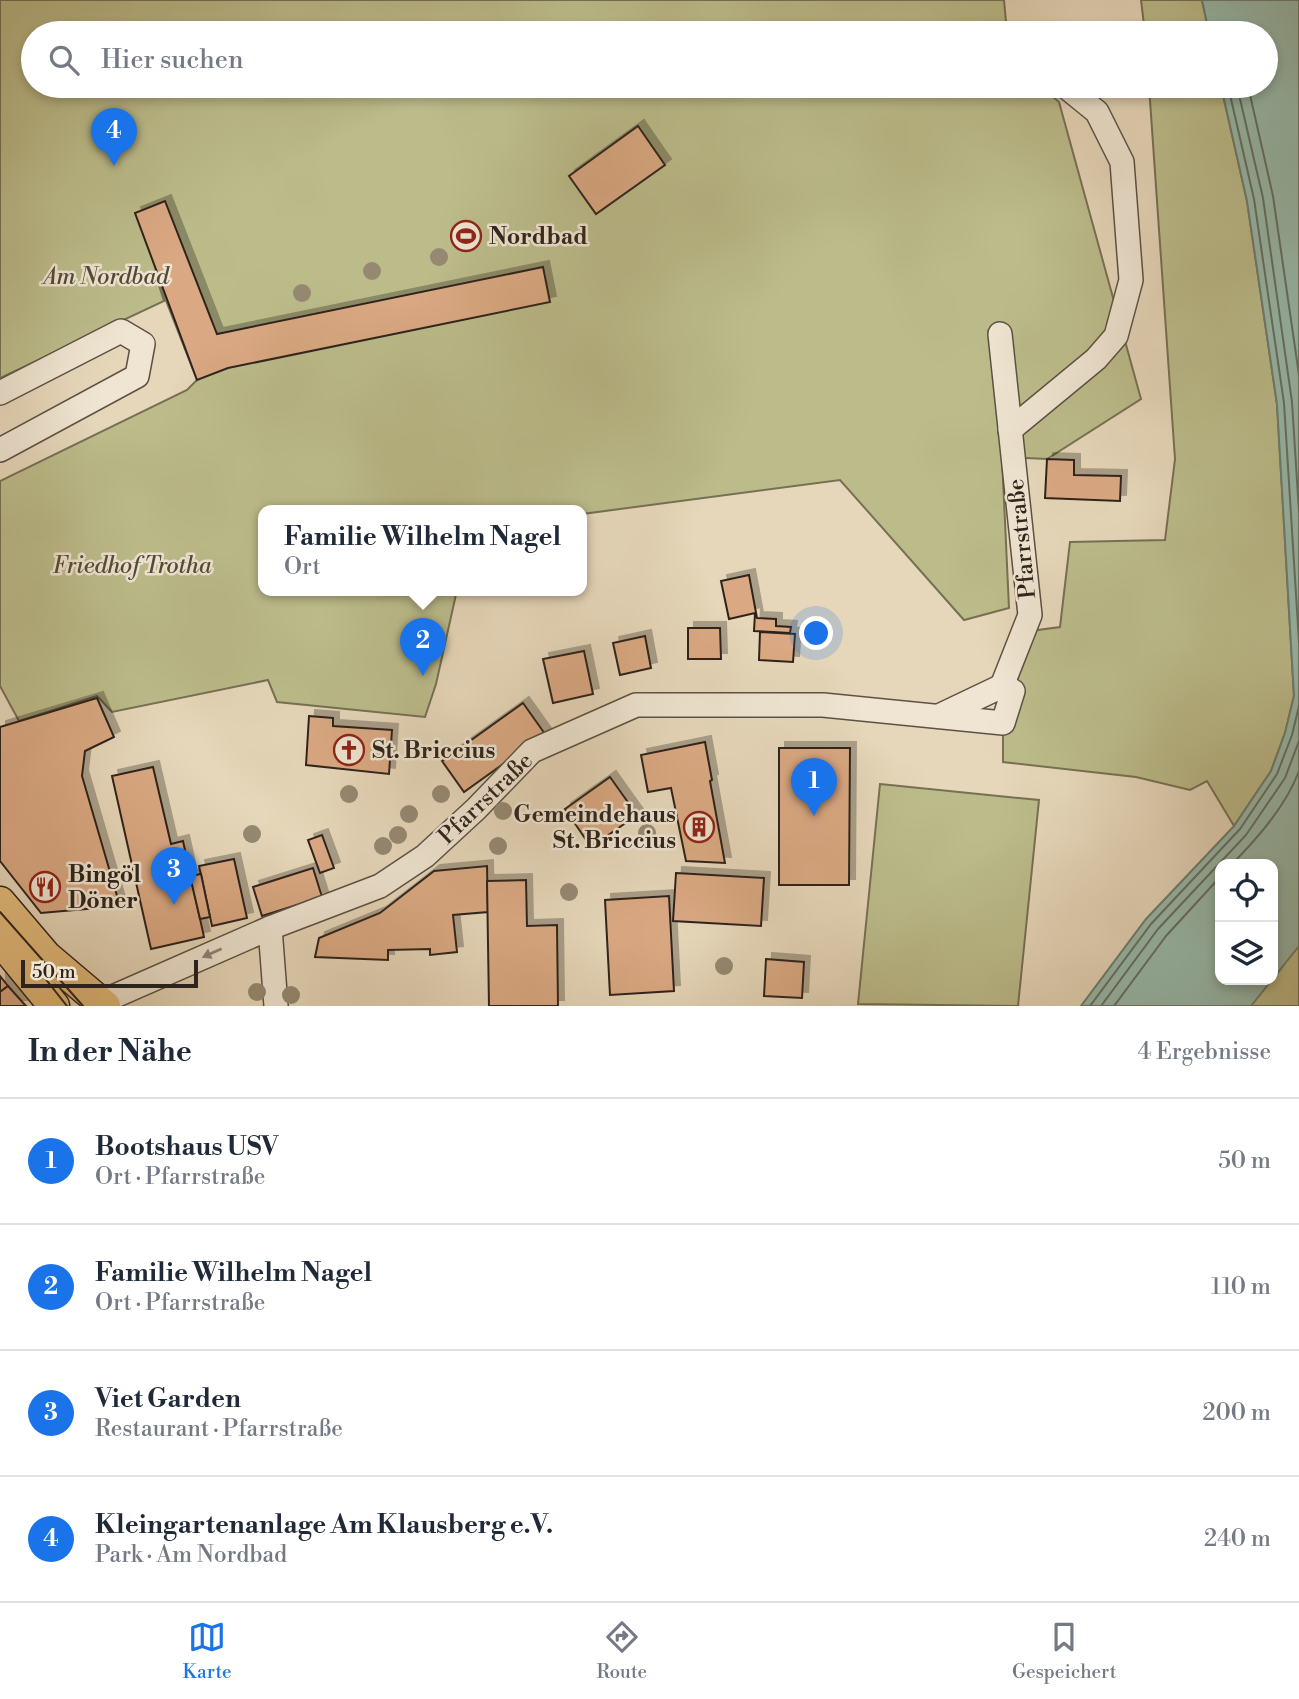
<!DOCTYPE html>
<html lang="de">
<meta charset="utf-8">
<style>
:root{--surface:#fff;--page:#f2f2f3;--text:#1f2937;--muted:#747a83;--line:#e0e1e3;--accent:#1a73e8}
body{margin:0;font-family:"Libre Bodoni",serif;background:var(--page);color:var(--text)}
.controls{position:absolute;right:21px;bottom:21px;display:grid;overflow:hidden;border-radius:14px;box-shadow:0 4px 10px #0003}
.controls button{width:63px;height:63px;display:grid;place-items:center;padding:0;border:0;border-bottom:2px solid var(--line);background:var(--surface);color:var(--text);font:35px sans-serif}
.scale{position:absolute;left:21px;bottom:18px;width:177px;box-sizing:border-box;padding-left:7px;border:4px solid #2f241c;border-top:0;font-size:19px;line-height:24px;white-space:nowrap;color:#2f241c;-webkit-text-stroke:5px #efe5d2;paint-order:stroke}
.you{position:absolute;left:817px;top:634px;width:24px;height:24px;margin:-18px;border:5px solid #fff;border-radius:50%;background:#1a73e8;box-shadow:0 0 0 10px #1a73e833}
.badge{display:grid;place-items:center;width:46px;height:46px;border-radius:50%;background:var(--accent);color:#fff;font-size:23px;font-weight:700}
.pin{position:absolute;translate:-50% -58px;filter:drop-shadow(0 2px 4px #0008)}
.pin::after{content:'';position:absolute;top:37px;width:24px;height:21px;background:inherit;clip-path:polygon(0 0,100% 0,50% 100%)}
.popup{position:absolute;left:258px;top:505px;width:329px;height:91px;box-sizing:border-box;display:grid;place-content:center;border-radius:14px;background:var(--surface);filter:drop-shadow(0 2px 5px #0005);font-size:23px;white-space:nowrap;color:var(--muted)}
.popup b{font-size:26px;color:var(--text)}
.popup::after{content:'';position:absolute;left:50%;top:100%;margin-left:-14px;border:14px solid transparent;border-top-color:var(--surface)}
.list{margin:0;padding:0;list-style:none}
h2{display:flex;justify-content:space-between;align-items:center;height:91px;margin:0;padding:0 28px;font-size:30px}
h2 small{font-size:23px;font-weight:400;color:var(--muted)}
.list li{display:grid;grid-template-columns:46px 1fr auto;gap:21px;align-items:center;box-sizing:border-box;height:126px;padding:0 28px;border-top:2px solid var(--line)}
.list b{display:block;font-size:26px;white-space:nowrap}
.list p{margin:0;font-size:23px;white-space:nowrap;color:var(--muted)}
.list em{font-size:23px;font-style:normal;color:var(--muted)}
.icon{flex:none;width:38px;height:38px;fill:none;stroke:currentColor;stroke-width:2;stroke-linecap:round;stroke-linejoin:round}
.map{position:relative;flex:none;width:1299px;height:1006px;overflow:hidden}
.search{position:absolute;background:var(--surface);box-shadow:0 4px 10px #0003;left:21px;right:21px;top:21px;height:77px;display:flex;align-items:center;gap:18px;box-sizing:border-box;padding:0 24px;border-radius:38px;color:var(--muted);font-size:26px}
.sheet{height:595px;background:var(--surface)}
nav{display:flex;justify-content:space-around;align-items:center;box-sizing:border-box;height:98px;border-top:2px solid var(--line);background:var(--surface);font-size:19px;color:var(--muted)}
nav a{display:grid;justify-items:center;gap:4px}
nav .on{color:var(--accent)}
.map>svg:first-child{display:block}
.green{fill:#bcbc8b;stroke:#767054;stroke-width:2}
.water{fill:#97baac;stroke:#6d7e72;stroke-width:2;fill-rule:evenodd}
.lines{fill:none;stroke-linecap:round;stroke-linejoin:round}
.shore{stroke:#636f64;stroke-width:2}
.building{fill:#daa983;stroke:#2f241c;stroke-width:2;filter:url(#shadow)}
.minor-casing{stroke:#5d5144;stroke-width:26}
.major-casing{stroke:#2f241c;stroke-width:33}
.minor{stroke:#efe5d2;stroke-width:23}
.major{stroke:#e3bc7d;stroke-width:30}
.tram{stroke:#2f241c;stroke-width:2}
.tree{fill:#958972}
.oneway{fill:#8f8477}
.labels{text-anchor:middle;stroke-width:5;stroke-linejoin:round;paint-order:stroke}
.poi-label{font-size:23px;font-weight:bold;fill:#2f241c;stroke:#efe5d2;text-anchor:start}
.park-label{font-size:23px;font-style:italic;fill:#524a38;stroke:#efe5d2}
.street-label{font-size:23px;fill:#2f241c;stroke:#efe5d2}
</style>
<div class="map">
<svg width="1299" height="1006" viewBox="0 0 1299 1006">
<defs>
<filter id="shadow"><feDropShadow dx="6" dy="-6" stdDeviation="0" flood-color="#0004"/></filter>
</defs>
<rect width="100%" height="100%" fill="#e6d7ba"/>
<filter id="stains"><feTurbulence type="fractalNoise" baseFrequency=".00286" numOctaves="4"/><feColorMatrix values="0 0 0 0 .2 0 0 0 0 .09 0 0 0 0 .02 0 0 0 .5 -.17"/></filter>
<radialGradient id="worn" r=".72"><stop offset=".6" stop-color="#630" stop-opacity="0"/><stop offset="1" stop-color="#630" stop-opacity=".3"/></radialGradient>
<g class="green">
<polygon points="0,0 1004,0 1007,33 33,33 33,86 1041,86 1059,102 1141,399 1047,459 1002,457 1009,608 964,620 840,480 582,514 582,510 264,510 264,590 457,590 436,684 425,717 277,702 268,680 112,712 97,696 19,721 0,686 0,481 187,390 197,380 154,270 164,301 0,378"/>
<polygon points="1141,0 1202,0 1209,33 1145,33"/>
<polygon points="1149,86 1221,86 1247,201 1277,404 1294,696 1285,733 1271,771 1234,826 1207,781 1190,790 1136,777 1003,762 1003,723 1023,632 1060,627 1070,542 1165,540 1175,459"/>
<polygon points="880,784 1039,800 1018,1006 858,1004"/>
<polygon points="1299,942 1299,1006 1240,1006 1273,980"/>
</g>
<path class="water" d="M1202,0H1299V946L1251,1006H1081L1146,919L1234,826L1271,771L1285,733L1294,696L1277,404L1247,201L1221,86H1266V33H1209ZM1220,864H1273V980H1220Z"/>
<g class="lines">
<g class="shore">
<polyline points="1228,86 1254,199 1284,403 1299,642"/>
<polyline points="1237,86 1263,198 1292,402 1299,512"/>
<polyline points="1248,86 1273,196 1299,375"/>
<path d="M1232,864C1257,839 1287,804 1299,771"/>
<polyline points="1090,1006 1151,924 1240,829 1277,774 1292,735 1299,706"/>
<polyline points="1101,1006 1158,929 1246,835 1285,778 1299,741"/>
<polyline points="1114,1006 1166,936 1220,877"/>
</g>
</g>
<g class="building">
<polygon points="638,126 665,165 596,214 569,176"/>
<polygon points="165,201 217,334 543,267 550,302 228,368 197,380 135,213"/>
<polygon points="1047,459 1074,460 1074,475 1121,476 1120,501 1045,498"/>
<polygon points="749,575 757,618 776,619 776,626 791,627 790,633 754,631 755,613 729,619 721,581"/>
<polygon points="688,628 720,628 721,659 688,659"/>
<polygon points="760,632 795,634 793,662 759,660"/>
<polygon points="645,636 651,668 620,675 613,643"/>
<polygon points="584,651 593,694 553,703 543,659"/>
<polygon points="97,698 114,737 85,751 82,776 120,906 41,913 0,861 0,727"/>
<polygon points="523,703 545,734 464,792 442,761"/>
<polygon points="309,716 333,718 333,726 392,730 389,774 306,765"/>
<polygon points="705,742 712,780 710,781 725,863 686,861 671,788 648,792 641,755"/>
<polygon points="779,748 850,748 849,885 779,885"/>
<polygon points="153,767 171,844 183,841 204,937 151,949 112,776"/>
<polygon points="610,777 637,815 591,847 565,809"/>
<polygon points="322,835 334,868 320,873 308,840"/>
<polygon points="234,859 247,918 212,926 199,866"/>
<polygon points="487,866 488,912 453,915 457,952 430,955 430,949 388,950 388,960 315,957 319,938 380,913 434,871"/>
<polygon points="313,868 322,897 262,916 253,887"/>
<polygon points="676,873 764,878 761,926 673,921"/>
<polygon points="201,874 210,917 200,919 190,876"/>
<polygon points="526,880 527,926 557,925 558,1006 489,1006 487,881"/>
<polygon points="669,896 674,991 610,995 605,900"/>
<polygon points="766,959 804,962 802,998 764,996"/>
<polygon points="0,976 8,986 0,992"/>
<polygon points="8,986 26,1006 0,1006 0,992"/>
</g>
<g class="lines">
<g class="minor-casing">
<g id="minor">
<polyline points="1000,334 1030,615 1002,686"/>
<polyline points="0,393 121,331 143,344 137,376 0,450"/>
<polyline points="1010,430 1096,359 1116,336 1131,280 1122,162 1097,112 1065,86"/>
<polyline points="270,928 276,1006"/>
<polyline points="102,1006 115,996 270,928 380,886 425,856 476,809 532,751 636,705 823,705 1003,723 1013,691 1002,686 939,716"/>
</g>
</g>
<g class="major-casing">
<g id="major">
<polyline points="0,902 46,956 105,1006"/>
<polyline points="0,940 54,1006"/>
</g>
</g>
<use href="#minor" class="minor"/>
<use href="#major" class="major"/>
<g class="tram">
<polyline points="0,912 83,1006"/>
<polyline points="44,977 67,1006"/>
</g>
</g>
<g class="tree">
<circle cx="439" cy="257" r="9"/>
<circle cx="372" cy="271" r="9"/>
<circle cx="302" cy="293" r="9"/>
<circle cx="349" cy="794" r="9"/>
<circle cx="441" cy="794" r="9"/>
<circle cx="503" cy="811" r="9"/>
<circle cx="409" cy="814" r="9"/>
<circle cx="647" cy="833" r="9"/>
<circle cx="252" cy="834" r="9"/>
<circle cx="398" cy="835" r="9"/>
<circle cx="383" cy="846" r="9"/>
<circle cx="498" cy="846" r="9"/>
<circle cx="569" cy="892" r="9"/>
<circle cx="724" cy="966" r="9"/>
<circle cx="257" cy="992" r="9"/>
<circle cx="291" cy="995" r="9"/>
</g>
<defs><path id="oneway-solid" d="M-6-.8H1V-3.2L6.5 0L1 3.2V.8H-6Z" transform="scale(1.75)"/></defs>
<use class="oneway" href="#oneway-solid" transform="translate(212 953) rotate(156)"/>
<defs>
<g id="stadium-ring" transform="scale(1.575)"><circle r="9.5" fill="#efe5d2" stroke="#8f2418" stroke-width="1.5"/><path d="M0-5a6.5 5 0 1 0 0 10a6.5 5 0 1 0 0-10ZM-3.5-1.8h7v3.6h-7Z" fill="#8f2418"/></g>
<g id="church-ring" transform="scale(1.575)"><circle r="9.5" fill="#efe5d2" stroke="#8f2418" stroke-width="1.5"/><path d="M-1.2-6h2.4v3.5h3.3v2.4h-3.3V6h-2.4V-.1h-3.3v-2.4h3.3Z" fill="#8f2418"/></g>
<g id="building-ring" transform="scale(1.575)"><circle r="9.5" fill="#efe5d2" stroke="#8f2418" stroke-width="1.5"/><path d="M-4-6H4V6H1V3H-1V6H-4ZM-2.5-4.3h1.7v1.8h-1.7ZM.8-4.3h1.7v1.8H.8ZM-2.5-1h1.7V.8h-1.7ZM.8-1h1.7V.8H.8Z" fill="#8f2418"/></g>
<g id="restaurant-ring" transform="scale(1.575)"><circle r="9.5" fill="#efe5d2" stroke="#8f2418" stroke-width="1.5"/><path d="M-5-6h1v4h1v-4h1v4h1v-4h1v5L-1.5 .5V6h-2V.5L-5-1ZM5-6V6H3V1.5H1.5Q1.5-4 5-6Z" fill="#8f2418"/></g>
</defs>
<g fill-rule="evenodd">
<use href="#stadium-ring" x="466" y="236"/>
<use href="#church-ring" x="349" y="750"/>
<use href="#building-ring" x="699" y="827"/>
<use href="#restaurant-ring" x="45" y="887"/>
</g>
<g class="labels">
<g class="poi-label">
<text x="489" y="244">Nordbad</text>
<text x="372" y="758">St. Briccius</text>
<text x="676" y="822" text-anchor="end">Gemeindehaus<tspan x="676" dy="26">St. Briccius</tspan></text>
<text x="68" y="882">Bingöl<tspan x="68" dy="26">Döner</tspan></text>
</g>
<g class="park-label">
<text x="106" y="284">Am Nordbad</text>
<text x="132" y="573">Friedhof Trotha</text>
</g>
<g class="street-label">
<text transform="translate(1021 539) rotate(-96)" y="8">Pfarrstraße</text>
<text transform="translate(485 798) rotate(-44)" y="8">Pfarrstraße</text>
</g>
</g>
<rect width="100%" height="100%" filter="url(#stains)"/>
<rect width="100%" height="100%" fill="url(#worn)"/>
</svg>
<div class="controls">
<button><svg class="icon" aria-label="locate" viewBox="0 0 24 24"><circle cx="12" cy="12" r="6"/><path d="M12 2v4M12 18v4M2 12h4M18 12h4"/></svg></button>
<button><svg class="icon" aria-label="layers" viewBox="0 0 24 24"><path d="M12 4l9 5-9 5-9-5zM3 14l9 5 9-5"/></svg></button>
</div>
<div class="scale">50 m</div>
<div class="you"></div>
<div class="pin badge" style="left:814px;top:816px">1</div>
<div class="pin badge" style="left:423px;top:676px">2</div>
<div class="popup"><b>Familie Wilhelm Nagel</b>Ort</div>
<div class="pin badge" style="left:174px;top:905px">3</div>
<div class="pin badge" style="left:114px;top:166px">4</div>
<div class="search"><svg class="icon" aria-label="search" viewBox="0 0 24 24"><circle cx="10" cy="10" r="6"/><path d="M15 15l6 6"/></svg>Hier suchen</div>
</div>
<section class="sheet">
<h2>In der Nähe<small>4 Ergebnisse</small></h2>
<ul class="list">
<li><span class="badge">1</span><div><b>Bootshaus USV</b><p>Ort · Pfarrstraße</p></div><em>50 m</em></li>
<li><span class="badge">2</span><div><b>Familie Wilhelm Nagel</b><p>Ort · Pfarrstraße</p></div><em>110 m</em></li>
<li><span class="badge">3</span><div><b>Viet Garden</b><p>Restaurant · Pfarrstraße</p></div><em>200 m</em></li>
<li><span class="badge">4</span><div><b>Kleingartenanlage Am Klausberg e.V.</b><p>Park · Am Nordbad</p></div><em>240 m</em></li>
</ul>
</section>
<nav>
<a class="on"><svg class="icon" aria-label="map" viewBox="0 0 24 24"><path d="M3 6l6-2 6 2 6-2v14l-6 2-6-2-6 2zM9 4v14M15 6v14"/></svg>Karte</a>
<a><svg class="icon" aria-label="directions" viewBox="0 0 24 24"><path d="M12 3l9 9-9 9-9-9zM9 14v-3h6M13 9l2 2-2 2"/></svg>Route</a>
<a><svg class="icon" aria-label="saved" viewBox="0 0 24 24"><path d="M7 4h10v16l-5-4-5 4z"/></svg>Gespeichert</a>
</nav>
